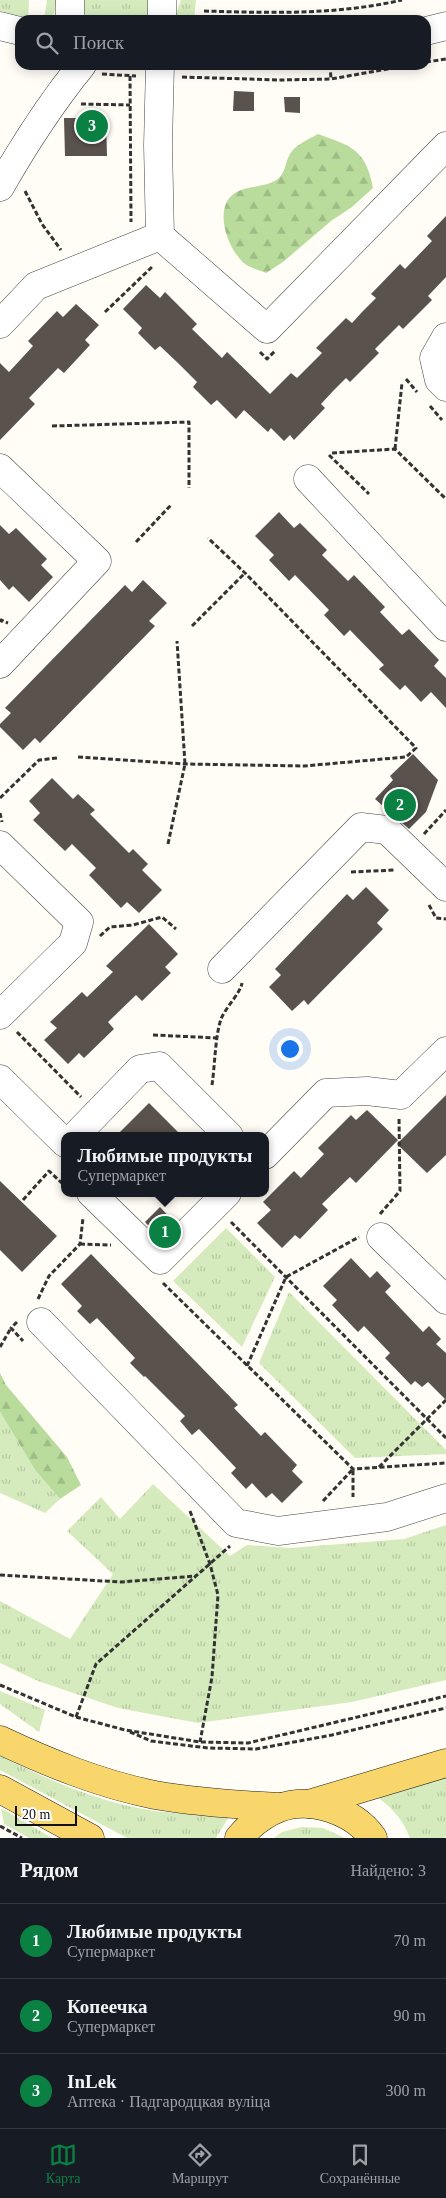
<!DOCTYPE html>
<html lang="ru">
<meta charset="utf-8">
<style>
:root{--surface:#171b24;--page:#20242c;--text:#f1f3f6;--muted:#9ea1a6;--line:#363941;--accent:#0b8043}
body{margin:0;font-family:"Times New Roman",serif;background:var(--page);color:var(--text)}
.scale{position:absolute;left:15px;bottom:12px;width:62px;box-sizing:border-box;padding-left:5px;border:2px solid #111;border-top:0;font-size:14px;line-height:18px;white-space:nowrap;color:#111;-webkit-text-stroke:4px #fff;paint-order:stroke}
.you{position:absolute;left:289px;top:1048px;width:18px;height:18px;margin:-12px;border:4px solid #fff;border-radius:50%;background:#1a73e8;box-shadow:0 0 0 8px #1a73e833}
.badge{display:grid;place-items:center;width:32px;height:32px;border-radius:50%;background:var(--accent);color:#fff;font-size:16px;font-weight:700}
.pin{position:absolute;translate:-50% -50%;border:2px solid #fff;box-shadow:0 1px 5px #0006}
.popup{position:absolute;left:61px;top:1132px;width:208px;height:65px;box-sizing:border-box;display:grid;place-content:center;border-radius:10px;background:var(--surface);filter:drop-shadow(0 1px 4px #0005);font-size:16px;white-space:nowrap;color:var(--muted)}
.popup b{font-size:19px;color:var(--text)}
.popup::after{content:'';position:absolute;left:50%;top:100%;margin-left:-10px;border:10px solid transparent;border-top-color:var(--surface)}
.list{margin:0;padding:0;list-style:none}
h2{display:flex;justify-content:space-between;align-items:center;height:65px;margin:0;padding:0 20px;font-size:21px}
h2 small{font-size:16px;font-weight:400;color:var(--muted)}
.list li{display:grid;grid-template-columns:32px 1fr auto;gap:15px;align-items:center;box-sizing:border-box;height:75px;padding:0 20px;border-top:1px solid var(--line)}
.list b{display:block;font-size:19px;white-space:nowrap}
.list p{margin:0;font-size:16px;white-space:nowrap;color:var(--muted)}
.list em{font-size:16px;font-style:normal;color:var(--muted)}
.icon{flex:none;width:28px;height:28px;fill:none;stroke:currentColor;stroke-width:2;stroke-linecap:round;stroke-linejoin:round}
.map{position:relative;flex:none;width:446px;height:1838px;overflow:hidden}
.search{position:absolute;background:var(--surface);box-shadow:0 2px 12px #0003;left:15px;right:15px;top:15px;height:55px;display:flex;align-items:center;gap:12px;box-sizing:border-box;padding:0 18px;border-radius:15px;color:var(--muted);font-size:19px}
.sheet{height:290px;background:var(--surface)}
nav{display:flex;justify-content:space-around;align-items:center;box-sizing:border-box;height:70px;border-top:1px solid var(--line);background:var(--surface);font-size:14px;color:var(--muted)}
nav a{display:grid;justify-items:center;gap:2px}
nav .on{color:var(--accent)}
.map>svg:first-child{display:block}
.grass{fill:url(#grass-tufts)}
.forest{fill:url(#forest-firs)}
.building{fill:#5a524d}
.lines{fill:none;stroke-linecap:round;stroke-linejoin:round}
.minor-casing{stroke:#444;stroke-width:29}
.major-casing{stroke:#222;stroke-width:29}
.path{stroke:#333;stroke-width:3;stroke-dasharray:5 2.5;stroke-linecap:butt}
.minor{stroke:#fff;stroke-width:28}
.major{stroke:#f9d66b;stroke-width:28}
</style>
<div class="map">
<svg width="446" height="1838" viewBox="0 0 446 1838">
<defs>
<pattern id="grass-tufts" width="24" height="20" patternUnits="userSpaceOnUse" patternTransform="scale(1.25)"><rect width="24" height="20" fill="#d5ebbd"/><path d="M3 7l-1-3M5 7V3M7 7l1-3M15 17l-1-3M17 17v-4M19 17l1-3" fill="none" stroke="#b6c8a1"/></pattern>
<pattern id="forest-firs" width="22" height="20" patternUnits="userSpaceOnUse" patternTransform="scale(1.25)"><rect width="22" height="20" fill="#b9dc9c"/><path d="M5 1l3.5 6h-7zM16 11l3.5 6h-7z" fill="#9ebc85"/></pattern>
</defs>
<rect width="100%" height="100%" fill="#fffdf5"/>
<g class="grass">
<polygon points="0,0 29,0 28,18 0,11"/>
<polygon points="47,0 57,0 54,14 44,20"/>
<polygon points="81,0 154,0 149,20 90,20 86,17"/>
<polygon points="181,0 196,0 194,20 178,20 176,14"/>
<polygon points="226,1228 275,1277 242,1347 173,1281"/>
<polygon points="289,1292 446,1450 446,1454 355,1458 259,1363"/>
<polygon points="0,1412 35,1470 60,1499 45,1513 0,1493"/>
<polygon points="153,1484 230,1556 247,1545 290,1548 404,1539 446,1525 446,1680 352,1702 198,1723 118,1708 38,1681 0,1663 0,1601 70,1639 113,1574 67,1531 101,1497 120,1519"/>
<polygon points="0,1691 45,1710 39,1732 0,1704"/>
<path d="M0,1756C55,1783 111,1808 173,1813C191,1815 211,1814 230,1815L216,1838H127L0,1770Z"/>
<path d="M446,1772V1836L444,1838H410C402,1817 389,1805 372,1793Z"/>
<polygon points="1,1808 52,1838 29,1838 4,1824"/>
<polygon points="302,1827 323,1828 345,1838 274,1838 282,1832"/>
</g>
<g class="forest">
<path d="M318,134C352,146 366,150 373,188L352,207L331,221L283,262L266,273C260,270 250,268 245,264C228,250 212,208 235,193C247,185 268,188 279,178C286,171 285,162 290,154C295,145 309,139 318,134Z"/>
<polygon points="0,1373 6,1385 67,1457 81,1485 60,1499 35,1470 0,1412"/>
</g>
<g class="building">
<polygon points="234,91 254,92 254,111 233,111"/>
<polygon points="284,97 300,97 300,113 285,112"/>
<polygon points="64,118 106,118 107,156 65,156"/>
<polygon points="446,216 446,277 428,296 432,300 403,329 399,325 375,349 379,353 350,382 346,378 334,390 321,404 325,408 294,440 290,435 284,441 271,428 268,432 244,410 236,419 217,400 211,405 193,387 197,382 179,364 160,346 155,350 138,333 142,328 123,309 146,285 160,298 165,292 197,324 192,329 222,358 227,352 270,394 291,373 297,378 322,353 316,348 346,318 352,323 363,311 376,298 371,294 400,264 405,269 432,241 427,236"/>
<polygon points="76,304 99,325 85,340 90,345 64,373 58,368 29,398 35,404 0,440 0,363 9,372 33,346 28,341 57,311 63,317"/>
<polygon points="279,512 294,528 300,523 327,550 322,555 348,581 354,575 385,607 380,612 402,635 409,629 439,660 434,666 446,678 446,708 431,692 421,702 405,685 400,690 379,669 384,665 350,630 344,636 324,615 329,610 295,575 289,581 269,560 274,555 255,536"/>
<polygon points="0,525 9,534 16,528 47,559 41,565 53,577 29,602 13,586 9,590 0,580"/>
<polygon points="143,580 167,603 149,621 155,626 40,743 35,738 23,750 0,727 0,724 11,713 5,708 125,585 132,592"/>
<polygon points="413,754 438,780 426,812 409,829 375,799 393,780 390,776"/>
<polygon points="52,778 73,799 78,794 95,810 90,814 129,853 133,849 148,864 142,870 162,890 139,913 127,902 121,908 89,875 96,868 72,844 65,851 33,820 40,813 29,801"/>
<polygon points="366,887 389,910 377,923 383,929 308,1005 304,1000 292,1011 269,987 281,975 275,969 347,894 353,900"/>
<polygon points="149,924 178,954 165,967 171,973 142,1001 136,995 108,1022 114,1029 84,1058 79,1053 68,1064 44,1040 57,1028 50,1022 82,992 87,997 113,972 106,966"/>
<polygon points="446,1095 446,1155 427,1173 397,1144"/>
<polygon points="149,1103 182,1136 116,1136"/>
<polygon points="367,1110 398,1140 356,1183 350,1177 322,1204 328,1210 300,1239 295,1235 282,1248 257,1223 271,1210 263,1202 294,1171 301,1178 324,1154 318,1148 351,1115 356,1120"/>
<polygon points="0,1181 57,1236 22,1272 0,1250"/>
<polygon points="160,1207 175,1223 160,1238 145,1222"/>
<polygon points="91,1254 238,1405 234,1408 261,1436 265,1432 297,1465 292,1471 303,1482 282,1503 272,1493 266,1498 252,1483 246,1489 231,1473 236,1468 199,1429 192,1435 180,1421 185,1416 145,1376 144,1377 130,1363 135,1358 97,1318 90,1324 77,1311 82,1306 61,1284"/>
<polygon points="351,1258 370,1278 377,1271 391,1286 385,1292 423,1332 429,1326 441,1339 436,1344 446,1353 446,1400 428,1382 422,1387 415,1381 411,1385 385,1358 390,1353 364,1326 358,1332 332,1305 337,1300 323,1286"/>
</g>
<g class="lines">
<g class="minor-casing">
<g id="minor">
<polyline points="70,0 70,20"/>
<polyline points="162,0 162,20"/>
<polyline points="0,26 20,31"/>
<polyline points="426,31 446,26"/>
<path d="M0,187C24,145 51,103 82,65"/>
<polyline points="160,236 267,329 446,146"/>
<polyline points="0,324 36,286 160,236 158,145 160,65"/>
<polyline points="446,337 434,358 439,380 446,387"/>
<polyline points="0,468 97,561 0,664"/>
<polyline points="308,479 446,627"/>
<polyline points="0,845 79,922 73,943 0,1015"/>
<polyline points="222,969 361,827 387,830 446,887"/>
<polyline points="0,1079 65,1143"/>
<polyline points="75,1136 140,1069 159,1066 229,1136"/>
<polyline points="265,1155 326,1093 367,1091 401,1095 446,1051"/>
<polyline points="91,1193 160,1260 227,1193"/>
<polyline points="381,1237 446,1300"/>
<polyline points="41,1322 236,1523 278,1531 387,1517 446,1498"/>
</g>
</g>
<g class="major-casing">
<g id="major">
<path d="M0,1740C49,1763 100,1784 155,1795C196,1802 238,1805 280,1807"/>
<polyline points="0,1789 90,1838"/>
<polyline points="309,1804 446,1763"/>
<path d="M239,1838C249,1826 264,1814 279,1808C311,1796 354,1811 373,1838"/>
</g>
</g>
<g class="path">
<path d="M204,11C271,13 337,15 402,0"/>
<polyline points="426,62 446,59"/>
<polyline points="330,65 331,79"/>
<polyline points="102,74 136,76"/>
<polyline points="130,76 131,222"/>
<polyline points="182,77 279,80 331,79 410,65"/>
<polyline points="81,104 130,105"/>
<polyline points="25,191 42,224 61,250"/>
<polyline points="105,312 153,266"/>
<polyline points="260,352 267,359 275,351"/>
<polyline points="406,379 417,392"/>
<polyline points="430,406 442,420"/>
<polyline points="52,426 189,422 189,488"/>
<polyline points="395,449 402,383"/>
<polyline points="332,453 395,449 446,499"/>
<polyline points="329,455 369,494"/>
<polyline points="136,542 171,505"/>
<polyline points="0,622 1,620 8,623"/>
<polyline points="192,626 245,573"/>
<polyline points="78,757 185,764 304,766 406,757 416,748 245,573 208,538"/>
<polyline points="0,798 39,760 57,758"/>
<polyline points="0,813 2,822"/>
<polyline points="424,834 446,810"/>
<polyline points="168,844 185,764 177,641"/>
<polyline points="351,872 395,870"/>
<polyline points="429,905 436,918 446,919"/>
<polyline points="100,936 110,927 133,925 162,917 176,929"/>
<polyline points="17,1032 81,1097"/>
<polyline points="153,1035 218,1038"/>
<path d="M212,1085C215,1065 215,1037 221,1019C226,1007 241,992 242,983"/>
<polyline points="23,1200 49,1171 65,1186"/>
<polyline points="380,1214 400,1191 399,1118"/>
<polyline points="231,1222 446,1438"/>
<polyline points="80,1244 111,1245"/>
<polyline points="163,1283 353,1469 446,1463"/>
<polyline points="38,1299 49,1276 80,1244 83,1218"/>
<polyline points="17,1322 11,1328 23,1341"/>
<polyline points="0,1347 11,1328"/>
<polyline points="247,1366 286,1277 359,1237"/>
<polyline points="379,1467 446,1400"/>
<polyline points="323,1501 353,1469 353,1497"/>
<polyline points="190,1511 210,1564 218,1595 212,1677 200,1742"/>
<polyline points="0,1575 121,1582 196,1576"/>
<polyline points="0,1685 76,1717 125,1730 200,1742 248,1743 446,1696"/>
<polyline points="76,1717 96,1664 230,1546"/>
<polyline points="130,1732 151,1741 208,1748 256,1749 332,1735 446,1708"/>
<polyline points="0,1826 22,1838"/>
</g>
<use href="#minor" class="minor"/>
<use href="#major" class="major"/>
</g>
</svg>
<div class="scale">20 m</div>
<div class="you"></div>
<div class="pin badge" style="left:165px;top:1232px">1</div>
<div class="popup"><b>Любимые продукты</b>Супермаркет</div>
<div class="pin badge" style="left:400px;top:805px">2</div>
<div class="pin badge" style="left:92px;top:126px">3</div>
<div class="search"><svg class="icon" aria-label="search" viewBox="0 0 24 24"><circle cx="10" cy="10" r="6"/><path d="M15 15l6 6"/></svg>Поиск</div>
</div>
<section class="sheet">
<h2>Рядом<small>Найдено: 3</small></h2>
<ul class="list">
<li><span class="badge">1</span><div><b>Любимые продукты</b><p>Супермаркет</p></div><em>70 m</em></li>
<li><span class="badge">2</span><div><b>Копеечка</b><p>Супермаркет</p></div><em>90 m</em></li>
<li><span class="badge">3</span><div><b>InLek</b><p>Аптека · Падгародцкая вуліца</p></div><em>300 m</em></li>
</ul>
</section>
<nav>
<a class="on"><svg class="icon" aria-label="map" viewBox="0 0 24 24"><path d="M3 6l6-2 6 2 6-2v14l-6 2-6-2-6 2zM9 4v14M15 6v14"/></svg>Карта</a>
<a><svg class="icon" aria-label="directions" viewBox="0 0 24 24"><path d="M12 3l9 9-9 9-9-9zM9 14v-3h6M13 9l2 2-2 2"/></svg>Маршрут</a>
<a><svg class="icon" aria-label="saved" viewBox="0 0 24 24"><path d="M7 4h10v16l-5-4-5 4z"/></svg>Сохранённые</a>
</nav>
